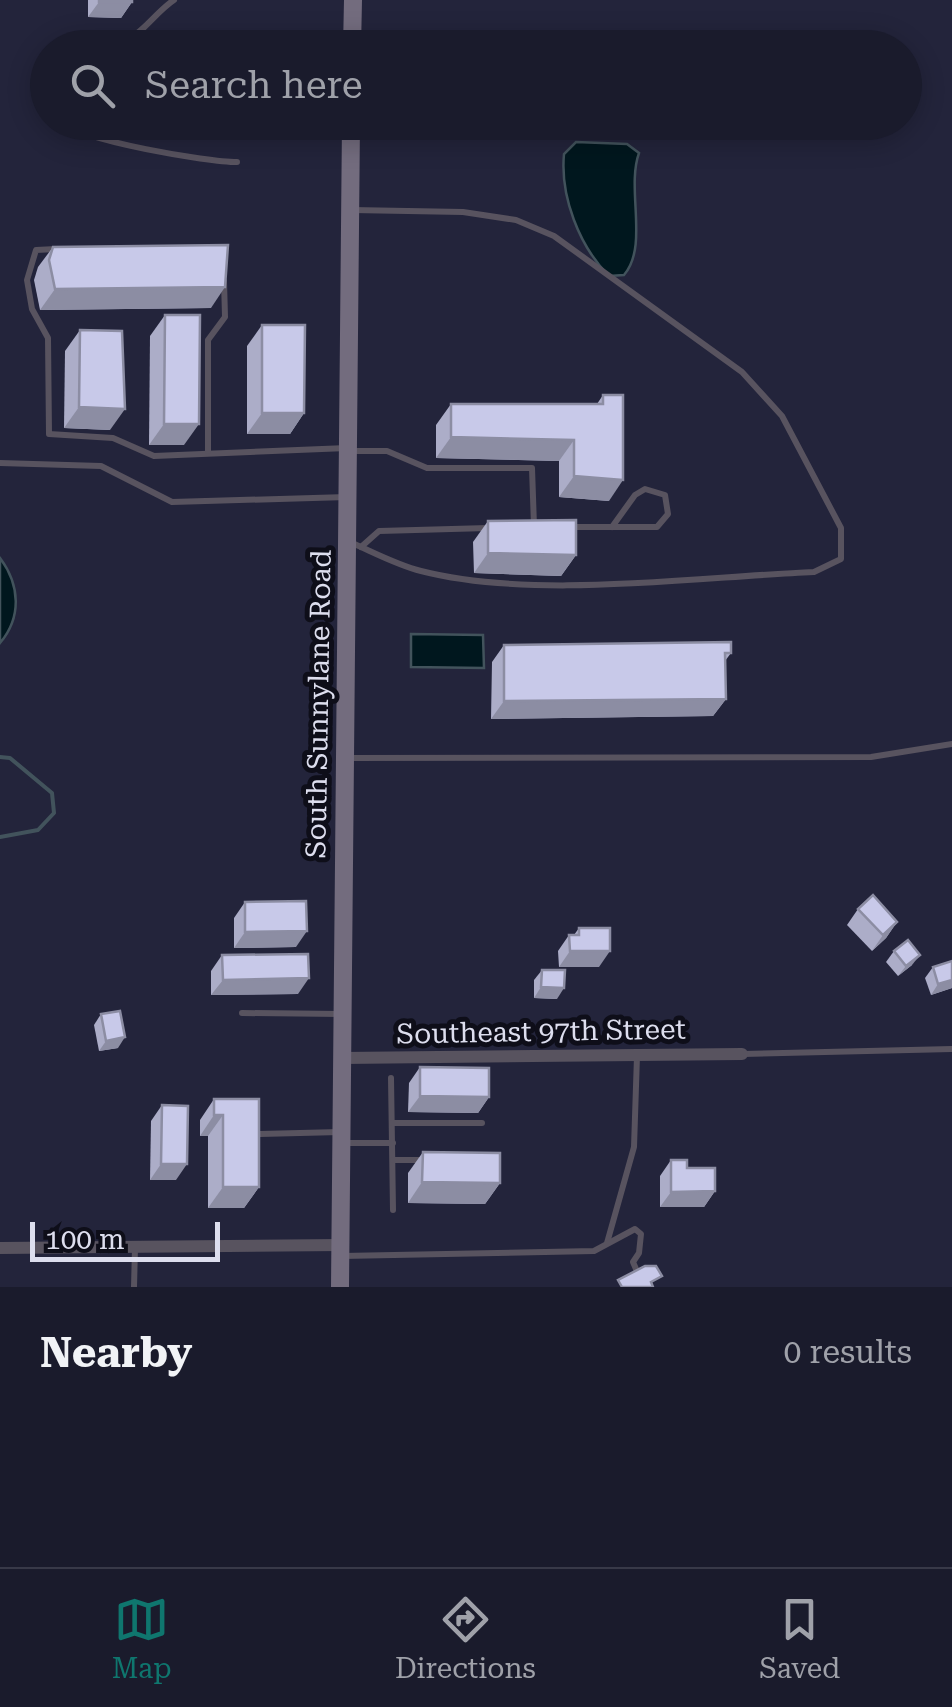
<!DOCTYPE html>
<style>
:root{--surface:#1a1b2c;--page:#272838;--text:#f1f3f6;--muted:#9fa1a9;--line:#383948;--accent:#0f766e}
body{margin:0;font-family:"Roboto Serif",serif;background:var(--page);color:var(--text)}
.scale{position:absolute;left:30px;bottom:25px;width:190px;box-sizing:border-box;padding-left:10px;border:5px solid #dddeee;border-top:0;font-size:28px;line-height:35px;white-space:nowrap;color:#dddeee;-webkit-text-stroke:8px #0e0e19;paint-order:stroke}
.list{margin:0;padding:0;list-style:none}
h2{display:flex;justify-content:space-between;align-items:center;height:130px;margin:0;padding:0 40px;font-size:42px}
h2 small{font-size:32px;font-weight:400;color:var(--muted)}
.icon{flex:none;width:55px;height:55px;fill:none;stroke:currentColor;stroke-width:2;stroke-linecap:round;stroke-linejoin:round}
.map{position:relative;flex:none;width:952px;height:1287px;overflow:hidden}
.search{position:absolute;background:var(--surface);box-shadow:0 5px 25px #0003;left:30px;right:30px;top:30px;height:110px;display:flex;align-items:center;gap:25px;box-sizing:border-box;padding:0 35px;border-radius:55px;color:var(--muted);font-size:38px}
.sheet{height:280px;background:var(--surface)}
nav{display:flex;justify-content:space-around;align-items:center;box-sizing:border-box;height:140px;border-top:2px solid var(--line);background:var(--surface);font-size:28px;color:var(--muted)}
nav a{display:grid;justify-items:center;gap:5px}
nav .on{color:var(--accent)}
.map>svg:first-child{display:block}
.water{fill:#00171e;stroke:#42535c;stroke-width:2.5}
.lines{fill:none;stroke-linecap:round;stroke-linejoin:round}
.stream{stroke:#42535c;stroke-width:4}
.lane{stroke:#58535f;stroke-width:6}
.street{stroke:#58535f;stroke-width:12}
.secondary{stroke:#736c7e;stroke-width:18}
.wall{fill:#acadc8}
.shaded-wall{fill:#8c8da3}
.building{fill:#c8c9e9;stroke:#8c8da3;stroke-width:2.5}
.labels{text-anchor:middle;stroke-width:10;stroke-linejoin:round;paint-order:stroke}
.street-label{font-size:28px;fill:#dddeee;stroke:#0e0e19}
</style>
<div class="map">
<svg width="952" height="1287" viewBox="0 0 952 1287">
<rect width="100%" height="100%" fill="#23243b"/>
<g class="water">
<path d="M576,142L627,144L639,153C626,189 649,246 624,275L609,276C579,246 560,196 564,154Z"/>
<path d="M0,558C20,585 22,617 0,643Z"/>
<polygon points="411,634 483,635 484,668 411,667"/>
</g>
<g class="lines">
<polyline class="stream" points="0,757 10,758 52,793 54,813 38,830 0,837"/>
<g class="lane">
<polyline points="355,34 389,35"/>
<path d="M72,48C87,39 109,46 126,40C140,36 157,11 174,0"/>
<path d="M63,122C81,141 208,162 237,162"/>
<polyline points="56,249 36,250 27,280 32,309 48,338 49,434 113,438 154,456 347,448"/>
<polyline points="208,451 208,340 225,317 224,281"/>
<polyline points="351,451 387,451 427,468 532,468 534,526"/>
<polyline points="0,463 101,466 172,502 347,497"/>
<polyline points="571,527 657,527 668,514 665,495 645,489 635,495 612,527"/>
<path d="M350,542C373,552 397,565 421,571C534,600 696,577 814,572L841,559V528L782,416L742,372L554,236L516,220L463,212L352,210"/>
<polyline points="361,547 379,531 488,528"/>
<polyline points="346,758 871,757 952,744"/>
<polyline points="242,1013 341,1014"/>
<polyline points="743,1054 952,1049"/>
<polyline points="391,1078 393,1210"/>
<polyline points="392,1123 482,1123"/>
<polyline points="260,1134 340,1132"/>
<polyline points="343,1143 393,1143"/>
<polyline points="393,1160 422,1160"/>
<polyline points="607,1243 634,1147 637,1056"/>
<polyline points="342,1256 594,1251 635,1229 641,1234 639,1253 633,1262 639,1276"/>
<polyline points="134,1287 135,1248"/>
</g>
<g class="street">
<polyline points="342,1058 742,1054"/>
<polyline points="0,1248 341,1245"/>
</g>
<g class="secondary">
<polyline points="352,48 353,0"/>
<polyline points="340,1287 351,122"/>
</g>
</g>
<g class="wall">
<polygon points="88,0 132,0 132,2 121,18 88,17"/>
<polygon points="53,247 211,308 40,310 34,280 38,267"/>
<polygon points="165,315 184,445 149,445 150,336"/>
<polygon points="262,325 304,413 290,434 247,434 247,346"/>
<polygon points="80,330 110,430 64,428 65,351"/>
<polygon points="603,395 609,501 559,497 559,461 436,458 436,425 451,404 597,404"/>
<polygon points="488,521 576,555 561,576 474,573 473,542"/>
<polygon points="504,645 731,653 725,661 726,699 713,716 491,719 492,662"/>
<polygon points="245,902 296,947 234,948 234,918"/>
<polygon points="858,909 897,922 886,938 872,951 847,925"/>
<polygon points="579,928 599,967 559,967 558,951 569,935 574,935"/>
<polygon points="894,951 912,965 898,976 886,962"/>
<polygon points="222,955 298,994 211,995 211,971"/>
<polygon points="933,967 952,988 931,995 925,978"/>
<polygon points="542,970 557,999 534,998 534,980"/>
<polygon points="101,1014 118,1048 99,1051 94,1025"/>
<polygon points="420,1067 489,1097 478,1113 408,1112 409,1083"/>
<polygon points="214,1099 259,1187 244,1208 208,1208 208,1136 200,1136 200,1120"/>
<polygon points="162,1105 176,1180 150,1180 151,1121"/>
<polygon points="423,1152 500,1183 485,1204 408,1203 408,1173"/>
<polygon points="671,1160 687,1168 715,1191 704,1207 660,1207 660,1176"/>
</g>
<g class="shaded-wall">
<polygon points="99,2 132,2 121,18 88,17"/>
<polygon points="225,287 211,308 40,310 55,289"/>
<polygon points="79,407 125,409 110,430 64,428"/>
<polygon points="262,413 304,413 290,434 247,434"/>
<polygon points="164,424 199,424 184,445 149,445"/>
<polygon points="451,437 574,440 559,461 436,458"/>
<polygon points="574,476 623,480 609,501 559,497"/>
<polygon points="488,553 576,555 561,576 474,573"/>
<polygon points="726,699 713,716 491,719 504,701"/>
<polygon points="897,922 886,938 872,951 883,935"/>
<polygon points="307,931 296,947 234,948 245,932"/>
<polygon points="570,951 610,951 599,967 559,967"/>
<polygon points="920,955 912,965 898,976 906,966"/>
<polygon points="309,978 298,994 211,995 223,980"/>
<polygon points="952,980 952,988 931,995 938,984"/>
<polygon points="541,987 564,988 557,999 534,998"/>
<polygon points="125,1037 118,1048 99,1051 106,1041"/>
<polygon points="420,1096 489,1097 478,1113 408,1112"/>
<polygon points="214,1115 223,1115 208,1136 200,1136"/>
<polygon points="161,1164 187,1164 176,1180 150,1180"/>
<polygon points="422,1182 500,1183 485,1204 408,1203"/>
<polygon points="223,1187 259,1187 244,1208 208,1208"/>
<polygon points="715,1191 704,1207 660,1207 671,1192"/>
</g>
<g class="building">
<rect x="99" y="0" width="33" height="2"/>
<polygon points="228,245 225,287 55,289 49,260 53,247"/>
<polygon points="165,315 200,315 199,424 164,424"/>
<polygon points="262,325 305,325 304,413 262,413"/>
<polygon points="80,330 122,331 125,409 79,407"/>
<polygon points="603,395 623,395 623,480 574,476 574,440 451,437 451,404 603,404"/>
<polygon points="576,520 576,555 488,553 488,521"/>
<polygon points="731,642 731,653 725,653 726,699 504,701 504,645"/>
<polygon points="873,895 897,922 883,935 858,909"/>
<polygon points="306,901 307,931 245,932 245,902"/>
<polygon points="579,928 610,928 610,951 570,951 569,935 579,935"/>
<polygon points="908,940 920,955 906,966 894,951"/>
<polygon points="308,954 309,978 223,980 222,955"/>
<polygon points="952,961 952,980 938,984 933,967"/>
<polygon points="542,970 565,970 564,988 541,987"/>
<polygon points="120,1011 125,1037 106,1041 101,1014"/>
<polygon points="420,1067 489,1068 489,1097 420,1096"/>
<polygon points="214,1099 259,1099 259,1187 223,1187 223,1115 214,1115"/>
<polygon points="162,1105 188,1106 187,1164 161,1164"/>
<polygon points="423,1152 500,1153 500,1183 422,1182"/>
<polygon points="671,1160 687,1160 687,1168 715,1168 715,1191 671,1192"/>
<polygon points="645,1266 656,1266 662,1276 651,1282 653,1287 622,1287 618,1280"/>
</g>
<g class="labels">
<g class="street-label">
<text transform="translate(318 704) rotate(-89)" y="10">South Sunnylane Road</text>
<text transform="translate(541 1031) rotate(-1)" y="10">Southeast 97th Street</text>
</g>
</g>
</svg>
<div class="scale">100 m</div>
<div class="search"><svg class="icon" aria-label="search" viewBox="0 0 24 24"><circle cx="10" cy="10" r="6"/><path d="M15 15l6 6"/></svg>Search here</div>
</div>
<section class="sheet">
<h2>Nearby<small>0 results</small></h2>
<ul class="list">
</ul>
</section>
<nav>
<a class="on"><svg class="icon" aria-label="map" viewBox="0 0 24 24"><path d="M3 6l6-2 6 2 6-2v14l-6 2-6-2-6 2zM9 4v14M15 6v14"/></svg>Map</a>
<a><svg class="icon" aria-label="directions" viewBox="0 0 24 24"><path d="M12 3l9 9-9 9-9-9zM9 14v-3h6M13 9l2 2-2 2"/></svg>Directions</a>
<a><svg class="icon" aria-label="saved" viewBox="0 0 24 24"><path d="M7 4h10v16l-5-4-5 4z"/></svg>Saved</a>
</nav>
